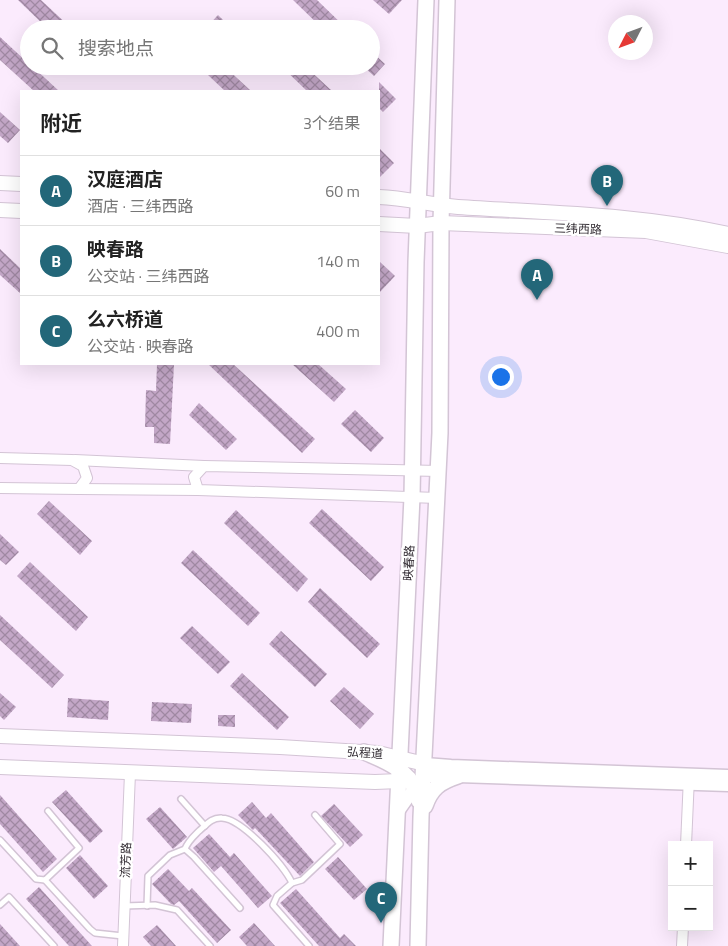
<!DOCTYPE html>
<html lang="zh">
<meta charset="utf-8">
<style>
:root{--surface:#fff;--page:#f6f6f6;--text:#222;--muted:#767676;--line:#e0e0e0;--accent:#236779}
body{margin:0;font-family:"Titillium Web","Noto Sans SC",sans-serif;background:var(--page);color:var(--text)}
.controls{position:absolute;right:15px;bottom:15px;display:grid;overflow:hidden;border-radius:0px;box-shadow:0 5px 20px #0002}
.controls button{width:45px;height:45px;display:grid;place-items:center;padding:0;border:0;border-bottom:1px solid var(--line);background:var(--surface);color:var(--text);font:25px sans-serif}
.compass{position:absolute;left:608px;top:15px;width:45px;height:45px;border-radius:50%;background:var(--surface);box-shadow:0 5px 20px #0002;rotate:228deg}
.you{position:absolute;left:500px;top:376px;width:18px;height:18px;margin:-12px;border:4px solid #fff;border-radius:50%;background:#1a73e8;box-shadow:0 0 0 8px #1a73e833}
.badge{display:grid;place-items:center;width:32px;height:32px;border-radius:50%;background:var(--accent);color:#fff;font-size:16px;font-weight:700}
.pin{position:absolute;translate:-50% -41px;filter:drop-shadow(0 1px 2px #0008)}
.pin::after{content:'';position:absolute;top:26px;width:18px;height:15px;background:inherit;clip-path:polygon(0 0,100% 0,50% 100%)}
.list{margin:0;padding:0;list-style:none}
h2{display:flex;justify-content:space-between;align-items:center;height:65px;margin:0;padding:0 20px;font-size:21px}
h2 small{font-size:16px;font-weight:400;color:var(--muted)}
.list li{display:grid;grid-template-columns:32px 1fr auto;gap:15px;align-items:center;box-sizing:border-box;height:70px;padding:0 20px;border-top:1px solid var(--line)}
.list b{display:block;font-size:19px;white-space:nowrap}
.list p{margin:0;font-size:16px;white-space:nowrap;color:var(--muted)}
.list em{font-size:16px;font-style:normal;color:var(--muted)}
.icon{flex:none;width:28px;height:28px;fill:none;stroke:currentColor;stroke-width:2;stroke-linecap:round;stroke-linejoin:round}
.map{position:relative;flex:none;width:728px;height:946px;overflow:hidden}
.search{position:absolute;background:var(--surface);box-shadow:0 5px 20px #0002;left:20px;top:20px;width:360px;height:55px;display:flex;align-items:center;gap:12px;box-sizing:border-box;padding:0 18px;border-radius:28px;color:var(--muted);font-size:19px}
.panel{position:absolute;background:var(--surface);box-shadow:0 5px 20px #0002;left:20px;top:90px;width:360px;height:275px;border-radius:0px}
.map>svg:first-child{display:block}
.building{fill:url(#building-cross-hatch)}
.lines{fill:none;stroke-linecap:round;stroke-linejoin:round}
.service-casing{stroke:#d3c4d5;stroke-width:8}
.minor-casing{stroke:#d3c4d5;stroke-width:12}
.tertiary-casing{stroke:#d3c4d5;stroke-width:15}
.secondary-casing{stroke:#d3c4d5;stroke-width:16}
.primary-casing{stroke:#d3c4d5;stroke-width:18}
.service{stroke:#fff;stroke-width:5}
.minor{stroke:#fff;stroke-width:10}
.tertiary{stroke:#fff;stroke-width:12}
.secondary{stroke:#fff;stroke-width:14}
.primary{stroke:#fff;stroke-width:15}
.labels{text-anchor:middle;stroke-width:5;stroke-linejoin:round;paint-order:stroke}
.street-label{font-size:12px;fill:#322c33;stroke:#fff}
</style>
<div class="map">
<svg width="728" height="946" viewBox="0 0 728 946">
<defs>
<pattern id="building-cross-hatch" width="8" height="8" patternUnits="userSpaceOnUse" patternTransform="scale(1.25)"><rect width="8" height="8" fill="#c3a7c7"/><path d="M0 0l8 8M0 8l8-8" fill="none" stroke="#9f88a2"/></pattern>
</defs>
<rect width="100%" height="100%" fill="#fbebfd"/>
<g class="building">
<polygon points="18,0 41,0 72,29 48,29"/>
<polygon points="293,0 317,0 347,29 323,29"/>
<polygon points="373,0 402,0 389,14"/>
<polygon points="218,15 232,29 205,29"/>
<polygon points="0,37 29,64 29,66 32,66 59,91 34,91 0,60"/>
<polygon points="371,51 385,64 374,76 363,66 371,66"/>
<polygon points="216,66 224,66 251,91 225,91 208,75"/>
<polygon points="281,66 305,66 332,91 307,91"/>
<polygon points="379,82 396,99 383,112 379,108"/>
<polygon points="0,112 20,130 8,143 0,136"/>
<polygon points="379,148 394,163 379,178"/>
<polygon points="0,249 21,269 21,294 0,275"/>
<polygon points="379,261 395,276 379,293"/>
<polygon points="157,364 174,364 170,444 154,443 154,427 145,427 146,390 156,391"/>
<polygon points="208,364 233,364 315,439 302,453"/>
<polygon points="292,364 318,364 346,389 334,402"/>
<polygon points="199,403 237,439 226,450 189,415"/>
<polygon points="355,410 384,438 371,452 341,424"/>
<polygon points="49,501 92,541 80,555 37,514"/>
<polygon points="322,509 384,567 371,581 309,523"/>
<polygon points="236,510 308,579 297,592 224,523"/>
<polygon points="0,534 19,552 6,565 0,560"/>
<polygon points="193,550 260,613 248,626 181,563"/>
<polygon points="30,562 88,617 76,631 17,576"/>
<polygon points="320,588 380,644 367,658 308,602"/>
<polygon points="0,615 64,675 52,688 0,640"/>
<polygon points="192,626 230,662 218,674 180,638"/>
<polygon points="281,631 327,674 315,687 269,644"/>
<polygon points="242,673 289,717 277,730 230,686"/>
<polygon points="344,687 374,714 360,729 330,701"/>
<polygon points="0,693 16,707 4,720 0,716"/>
<polygon points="68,698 109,701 108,720 67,717"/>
<polygon points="152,702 192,704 191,723 151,721"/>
<polygon points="218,715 235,715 235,727 218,726"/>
<polygon points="66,790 103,831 90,843 52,802"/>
<polygon points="0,795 57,859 43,872 0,824"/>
<polygon points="252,802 266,818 271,813 314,862 300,876 255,828 253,830 238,815"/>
<polygon points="334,804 363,835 350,847 321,816"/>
<polygon points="160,807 187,837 173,849 146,819"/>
<polygon points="209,834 230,857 234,853 272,896 258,908 221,866 214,872 193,848"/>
<polygon points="80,855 108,886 94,899 66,868"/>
<polygon points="338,857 367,889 354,900 325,869"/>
<polygon points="168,869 189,891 192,888 231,930 217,943 179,901 174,905 171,904 152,884"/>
<polygon points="39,887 92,946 69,946 26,899"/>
<polygon points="296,889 340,938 344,934 356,946 319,946 280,903"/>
<polygon points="254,923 275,946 247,946 239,937"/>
<polygon points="0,924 20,946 0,946"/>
<polygon points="157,925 176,946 151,946 143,937"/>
</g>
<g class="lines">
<g class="service-casing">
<g id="service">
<polyline points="181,799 205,826"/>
<polyline points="0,840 36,879 45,880 79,848 48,811"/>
<polyline points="185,849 194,857 240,908"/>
<polyline points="45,880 90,929 95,933 123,936"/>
<polyline points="0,905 9,897 54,946"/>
<polyline points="124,906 155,905 177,910 210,946"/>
<path d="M147,906L148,876L170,855L185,849C188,841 193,837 199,831C206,825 212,817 222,818C242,819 284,865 292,883"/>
<polyline points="309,946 273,905 277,896 292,883 302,880 340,844 315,815"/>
</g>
</g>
<g class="minor-casing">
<g id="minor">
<polyline points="0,458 72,460 83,466 87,478 79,489 0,488"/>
<polyline points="75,460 204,466"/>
<polyline points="79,489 198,490"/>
<polyline points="438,498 198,490 194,477 204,466 439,471"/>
<polyline points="686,845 689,777"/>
<polyline points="123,946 130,773"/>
<polyline points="682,946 683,927"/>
</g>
</g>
<g class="tertiary-casing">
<g id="tertiary">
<polyline points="425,764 451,766 728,776"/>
<polyline points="424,776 458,776 728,785"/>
<polyline points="397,813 411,793 421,783"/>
</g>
</g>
<g class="secondary-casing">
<g id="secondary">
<polyline points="0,183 21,184"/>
<path d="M379,197C406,198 431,205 458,207C549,213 639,214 728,234"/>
<polyline points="0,210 21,211"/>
<polyline points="379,224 417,226 441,223 646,231 728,246"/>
<polyline points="0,736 280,747 378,753 425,764"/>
<polyline points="0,767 375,782 399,781 409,778"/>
</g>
</g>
<g class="primary-casing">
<g id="primary">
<path d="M364,752C389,762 413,772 419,801"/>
<path d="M425,806C431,788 440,782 458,776"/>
<polyline points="391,946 412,497 416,262 426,0"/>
<polyline points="418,946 421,817 440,433 441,223 447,0"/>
</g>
</g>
<use href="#service" class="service"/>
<use href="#minor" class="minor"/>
<use href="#tertiary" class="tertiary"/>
<use href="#secondary" class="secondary"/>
<use href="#primary" class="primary"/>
</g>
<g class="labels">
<g class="street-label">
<text transform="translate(578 229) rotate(2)" y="4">三纬西路</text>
<text transform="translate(409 563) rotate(-87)" y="4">映春路</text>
<text transform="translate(365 753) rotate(4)" y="4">弘程道</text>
<text transform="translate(126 860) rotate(-88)" y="4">流芳路</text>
</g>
</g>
</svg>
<div class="controls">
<button>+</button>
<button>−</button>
</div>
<svg class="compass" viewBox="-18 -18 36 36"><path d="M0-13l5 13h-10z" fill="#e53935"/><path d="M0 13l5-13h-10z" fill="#767676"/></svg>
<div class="you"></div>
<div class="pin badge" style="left:537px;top:300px">A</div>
<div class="pin badge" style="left:607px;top:206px">B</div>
<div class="pin badge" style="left:381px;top:923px">C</div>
<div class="search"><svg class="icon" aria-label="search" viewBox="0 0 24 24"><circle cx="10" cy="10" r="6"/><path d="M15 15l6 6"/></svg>搜索地点</div>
<section class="panel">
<h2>附近<small>3个结果</small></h2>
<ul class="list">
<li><span class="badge">A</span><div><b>汉庭酒店</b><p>酒店 · 三纬西路</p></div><em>60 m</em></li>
<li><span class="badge">B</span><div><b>映春路</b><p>公交站 · 三纬西路</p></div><em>140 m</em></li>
<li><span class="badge">C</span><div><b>么六桥道</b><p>公交站 · 映春路</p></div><em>400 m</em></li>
</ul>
</section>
</div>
